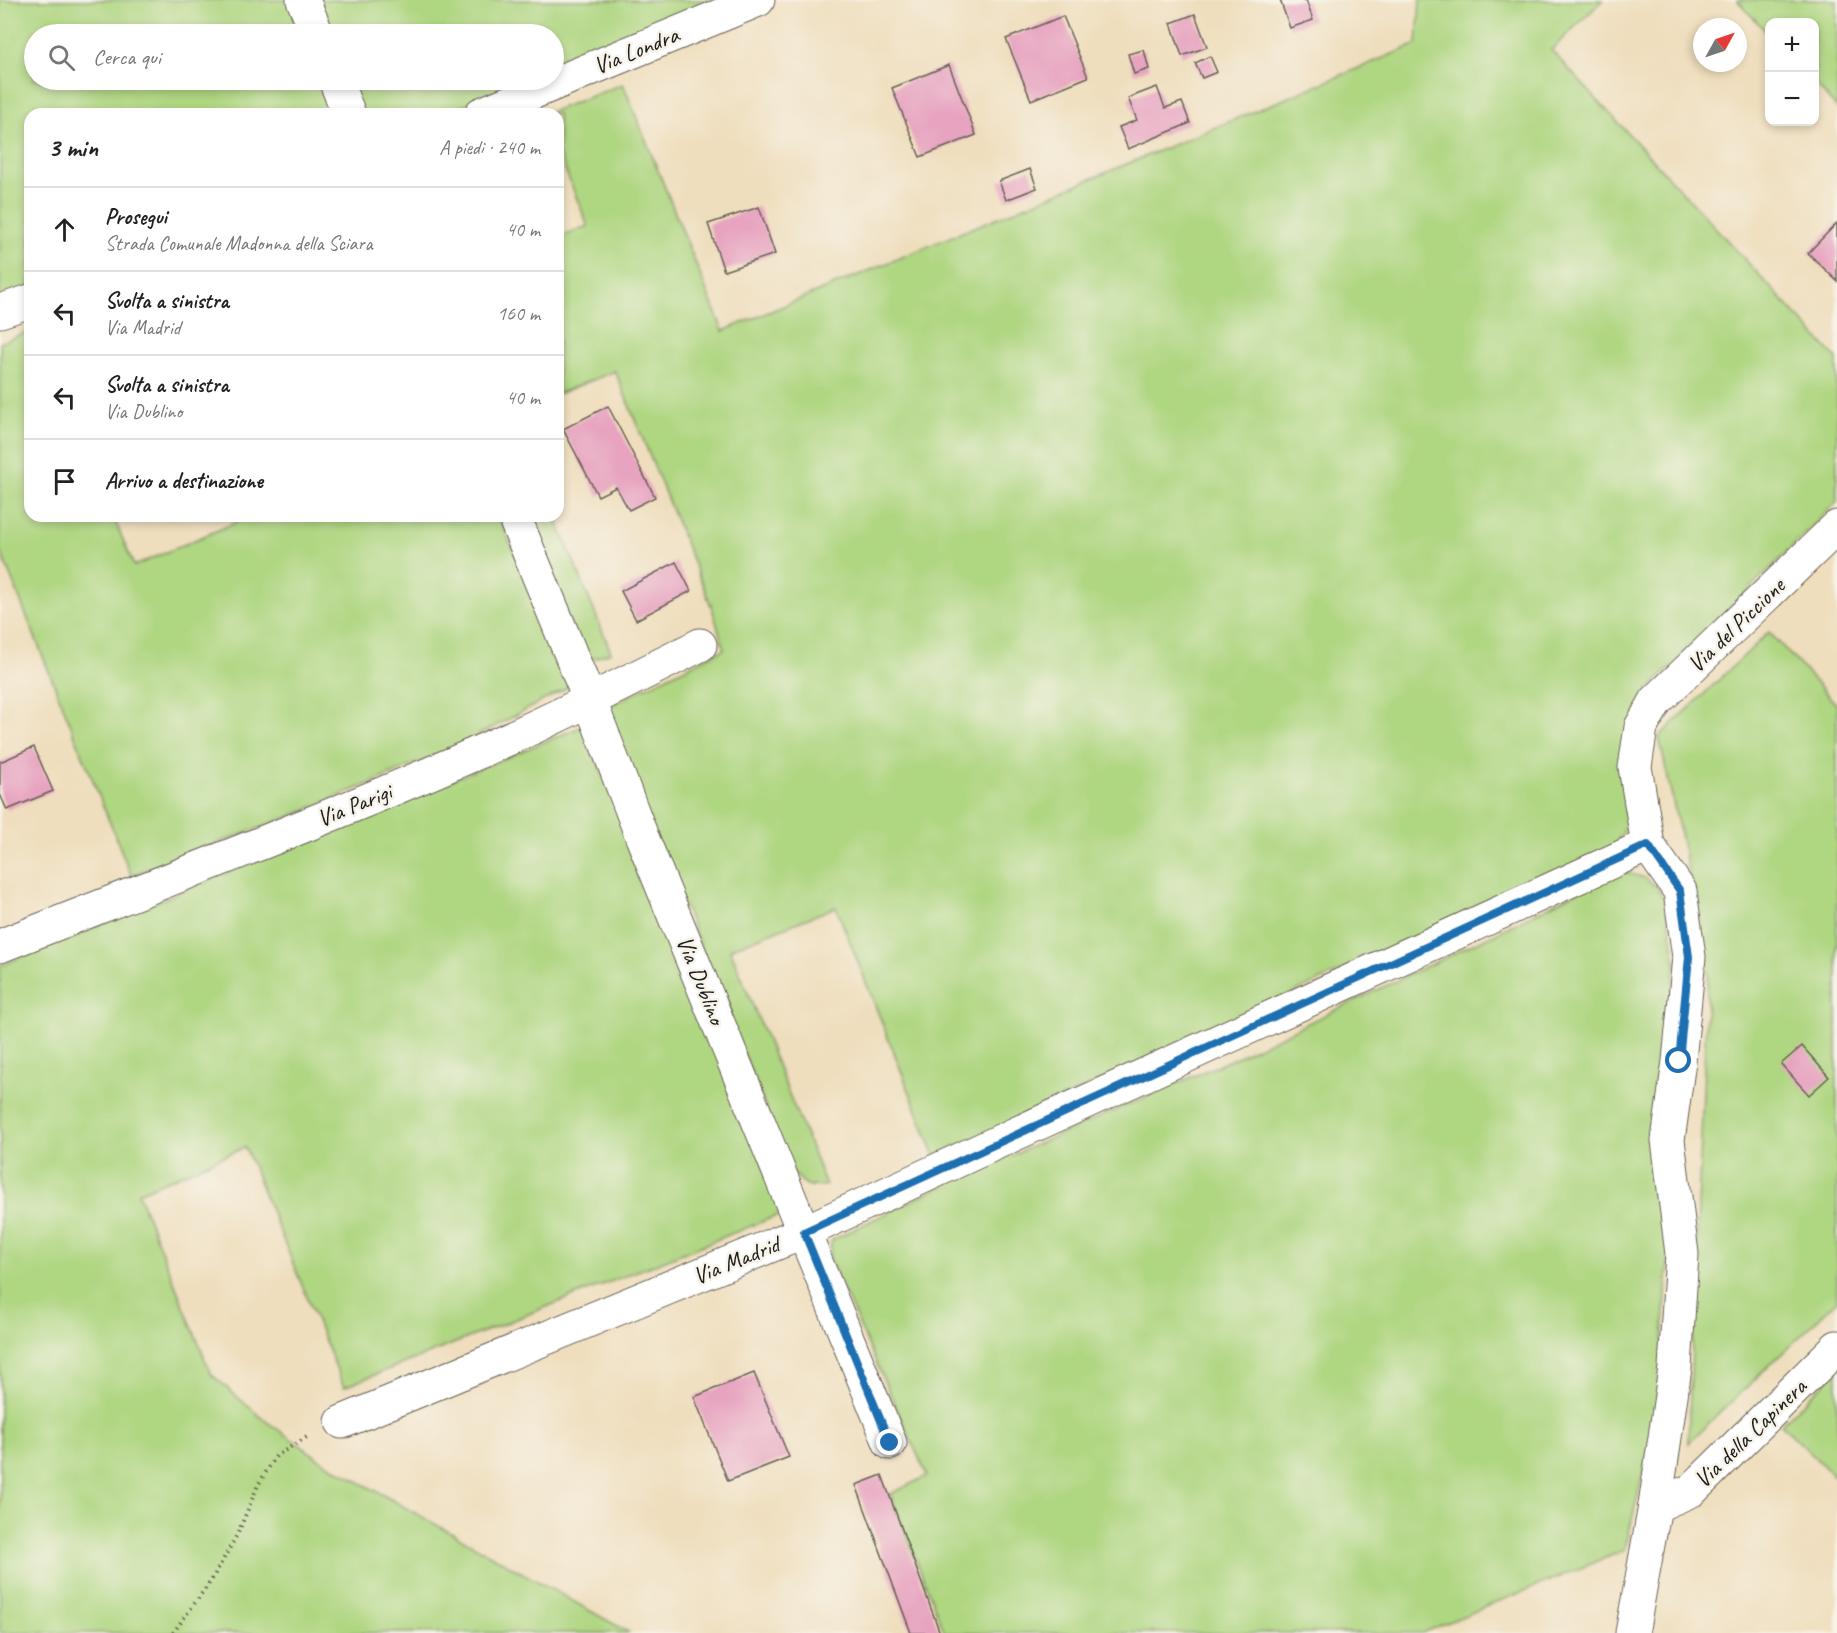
<!DOCTYPE html>
<html lang="it">
<meta charset="utf-8">
<style>
:root{--surface:#fff;--page:#f6f6f6;--text:#222;--muted:#767676;--line:#e0e0e0}
body{margin:0;font-family:Caveat,sans-serif;background:var(--page);color:var(--text)}
.controls{position:absolute;right:18px;top:18px;display:grid;overflow:hidden;border-radius:12px;box-shadow:0 3px 9px #0003}
.controls button{width:54px;height:54px;display:grid;place-items:center;padding:0;border:0;border-bottom:2px solid var(--line);background:var(--surface);color:var(--text);font:30px sans-serif}
.compass{position:absolute;left:1693px;top:18px;width:54px;height:54px;border-radius:50%;background:var(--surface);box-shadow:0 3px 9px #0003;rotate:50deg}
.stop{position:absolute;width:18px;height:18px;margin:-14px;border:4px solid #1f6fb2;border-radius:50%;background:#fff}
.stop.end{background:#1f6fb2;border-color:#fff;box-shadow:0 2px 6px #0008}
.list{margin:0;padding:0;list-style:none}
h2{display:flex;justify-content:space-between;align-items:center;height:78px;margin:0;padding:0 24px;font-size:26px}
h2 small{font-size:20px;font-weight:400;color:var(--muted)}
.list li{display:grid;grid-template-columns:39px 1fr auto;gap:18px;align-items:center;box-sizing:border-box;height:84px;padding:0 24px;border-top:2px solid var(--line)}
.list b{display:block;font-size:22px;white-space:nowrap}
.list p{margin:0;font-size:20px;white-space:nowrap;color:var(--muted)}
.list em{font-size:20px;font-style:normal;color:var(--muted)}
.icon{flex:none;width:33px;height:33px;fill:none;stroke:currentColor;stroke-width:2;stroke-linecap:round;stroke-linejoin:round}
.map{position:relative;flex:none;width:1837px;height:1633px;overflow:hidden}
.search{position:absolute;background:var(--surface);box-shadow:0 3px 9px #0003;left:24px;top:24px;width:540px;height:66px;display:flex;align-items:center;gap:15px;box-sizing:border-box;padding:0 21px;border-radius:33px;color:var(--muted);font-size:22px}
.panel{position:absolute;background:var(--surface);box-shadow:0 3px 9px #0003;left:24px;top:108px;width:540px;height:414px;border-radius:18px}
.map>svg:first-child{display:block}
.green{fill:#afd681;stroke:#66794e;stroke-width:1.5}
.building{fill:#e7a3c0}
.lines{fill:none;stroke-linecap:round;stroke-linejoin:round}
.minor-casing{stroke:#666054;stroke-width:35}
.path{stroke:#666054;stroke-width:4;stroke-dasharray:1.5 4.5;stroke-linecap:butt}
.minor{stroke:#fff;stroke-width:33}
.route{stroke:#1f6fb2;stroke-width:8}
.labels{text-anchor:middle;stroke-width:5;stroke-linejoin:round;paint-order:stroke}
.street-label{font-size:24px;fill:#1c1c1c;stroke:#f7f3e8}
</style>
<div class="map">
<svg width="1837" height="1633" viewBox="0 0 1837 1633">
<rect width="100%" height="100%" fill="#f7f3e8"/>
<filter id="ink" filterUnits="userSpaceOnUse"><feTurbulence type="fractalNoise" baseFrequency=".0167" numOctaves="2"/><feDisplacementMap in="SourceGraphic" scale="12" xChannelSelector="R" yChannelSelector="G"/><feConvolveMatrix kernelMatrix="1 2 1 2 8 2 1 2 1" color-interpolation-filters="sRGB"/></filter>
<filter id="wash" filterUnits="userSpaceOnUse"><feTurbulence type="fractalNoise" baseFrequency=".008" numOctaves="4" result="noise"/><feDisplacementMap in="SourceGraphic" scale="24" xChannelSelector="R" yChannelSelector="G"/><feGaussianBlur stdDeviation="1.35" result="paint"/><feColorMatrix in="noise" values="0 0 0 0 0 0 0 0 0 0 0 0 0 0 0 0 0 1.4 0 .05"/><feComposite in="paint" operator="in"/></filter>
<g filter="url(#wash)">
<rect width="100%" height="100%" fill="#efdebd"/>
<g class="green">
<polygon points="0,0 711,0 712,2 554,68 554,34 34,34 34,80 526,80 443,114 30,114 30,287 0,298"/>
<path d="M1420,0H1603L1551,50L1837,359V502L1648,690L1632,808L1626,827L1614,847L935,1156L836,907L730,949L826,1185C808,1190 802,1183 791,1170L604,708L724,649L712,608L615,371L558,394V238L588,226L558,152V114H545L623,84L723,331L1417,44Z"/>
<polygon points="1737,0 1837,0 1837,108 1815,84 1814,22 1770,22 1769,35"/>
<polygon points="30,331 30,516 113,516 134,566 237,522 235,516 499,516 569,687 452,749 289,817 131,875 0,550 0,343"/>
<polygon points="525,516 555,516 611,652 586,661"/>
<polygon points="1769,632 1837,705 1837,1301 1688,1443 1708,975 1700,925 1659,737"/>
<polygon points="583,726 784,1213 344,1387 245,1147 138,1193 211,1374 263,1419 324,1462 630,1633 0,1633 0,966"/>
<polygon points="1624,872 1645,878 1657,887 1667,906 1676,963 1661,1085 1652,1140 1660,1208 1669,1247 1659,1404 1625,1550 1422,1633 945,1633 890,1494 927,1476 829,1258 832,1240 946,1184 1233,1059 1494,934 1604,878"/>
<polygon points="1837,1371 1837,1479 1781,1424"/>
</g>
<g id="blocks">
<g class="building">
<polygon points="1280,0 1306,0 1313,20 1290,28"/>
<polygon points="1195,14 1207,47 1182,56 1171,23"/>
<polygon points="1063,16 1088,77 1031,100 1006,39"/>
<polygon points="1144,50 1149,69 1134,74 1128,54"/>
<polygon points="1210,56 1217,72 1202,78 1195,63"/>
<polygon points="949,65 976,135 920,157 892,88"/>
<polygon points="1157,87 1165,108 1182,102 1190,123 1128,149 1119,127 1137,120 1128,98"/>
<polygon points="1030,169 1037,188 1006,200 999,181"/>
<polygon points="759,207 775,254 724,271 708,224"/>
<polygon points="1837,223 1837,281 1808,253"/>
<polygon points="608,406 655,497 629,510 616,487 598,496 563,429"/>
<polygon points="676,562 691,591 636,620 621,591"/>
<polygon points="34,747 53,791 7,810 0,794 0,762"/>
<polygon points="1802,1046 1829,1077 1809,1095 1781,1064"/>
<polygon points="754,1373 789,1457 728,1481 694,1397"/>
<polygon points="882,1475 940,1633 911,1633 856,1485"/>
</g>
</g>
</g>
<g filter="url(#ink)">
<use href="#blocks" fill-opacity="0" stroke="#666054" stroke-width="1.5"/>
<g class="lines">
<g class="minor-casing">
<g id="minor">
<polyline points="303,0 317,34"/>
<polyline points="335,80 349,114"/>
<polyline points="481,114 758,0"/>
<polyline points="0,311 30,301"/>
<polyline points="514,516 590,701 642,837 890,1443"/>
<path d="M0,946C152,886 305,828 454,763C538,727 619,686 700,645"/>
<polyline points="342,1422 804,1232 1013,1135 1648,845"/>
<polyline points="1655,1506 1692,1490 1837,1347"/>
<polyline points="1632,1633 1655,1506 1675,1368 1682,1254 1668,1140 1679,1061 1689,957 1680,891 1648,845 1635,767 1641,727 1656,701 1837,527"/>
</g>
</g>
<polyline class="path" points="173,1633 211,1581 238,1533 258,1485 276,1456 310,1435"/>
<use href="#minor" class="minor"/>
</g>
</g>
<g class="lines" filter="url(#ink)">
<polyline class="route" points="890,1443 804,1232 1648,845 1680,891 1689,957 1679,1061"/>
</g>
<g class="labels">
<g class="street-label">
<text transform="translate(636 50) rotate(-22)" y="8">Via Londra</text>
<text transform="translate(1736 625) rotate(-44)" y="8">Via del Piccione</text>
<text transform="translate(354 805) rotate(-22)" y="8">Via Parigi</text>
<text transform="translate(701 980) rotate(68)" y="8">Via Dublino</text>
<text transform="translate(736 1260) rotate(-22)" y="8">Via Madrid</text>
<text transform="translate(1750 1433) rotate(-44)" y="8">Via della Capinera</text>
</g>
</g>
</svg>
<div class="controls">
<button>+</button>
<button>−</button>
</div>
<svg class="compass" viewBox="-18 -18 36 36"><path d="M0-13l5 13h-10z" fill="#e53935"/><path d="M0 13l5-13h-10z" fill="#767676"/></svg>
<div class="stop" style="left:1679px;top:1061px"></div>
<div class="stop end" style="left:890px;top:1443px"></div>
<div class="search"><svg class="icon" aria-label="search" viewBox="0 0 24 24"><circle cx="10" cy="10" r="6"/><path d="M15 15l6 6"/></svg>Cerca qui</div>
<section class="panel">
<h2>3 min<small>A piedi · 240 m</small></h2>
<ul class="list">
<li><svg class="icon" aria-label="ahead" viewBox="0 0 24 24"><path d="M12 20V5M6 11l6-6 6 6"/></svg><div><b>Prosegui</b><p>Strada Comunale Madonna della Sciara</p></div><em>40 m</em></li>
<li><svg class="icon" aria-label="left" viewBox="0 0 24 24"><path d="M17 20v-9H6M10 6l-5 5 5 5"/></svg><div><b>Svolta a sinistra</b><p>Via Madrid</p></div><em>160 m</em></li>
<li><svg class="icon" aria-label="left" viewBox="0 0 24 24"><path d="M17 20v-9H6M10 6l-5 5 5 5"/></svg><div><b>Svolta a sinistra</b><p>Via Dublino</p></div><em>40 m</em></li>
<li><svg class="icon" aria-label="arrive" viewBox="0 0 24 24"><path d="M6 21V4h12l-3 4 3 4H6"/></svg><div><b>Arrivo a destinazione</b></div></li>
</ul>
</section>
</div>
